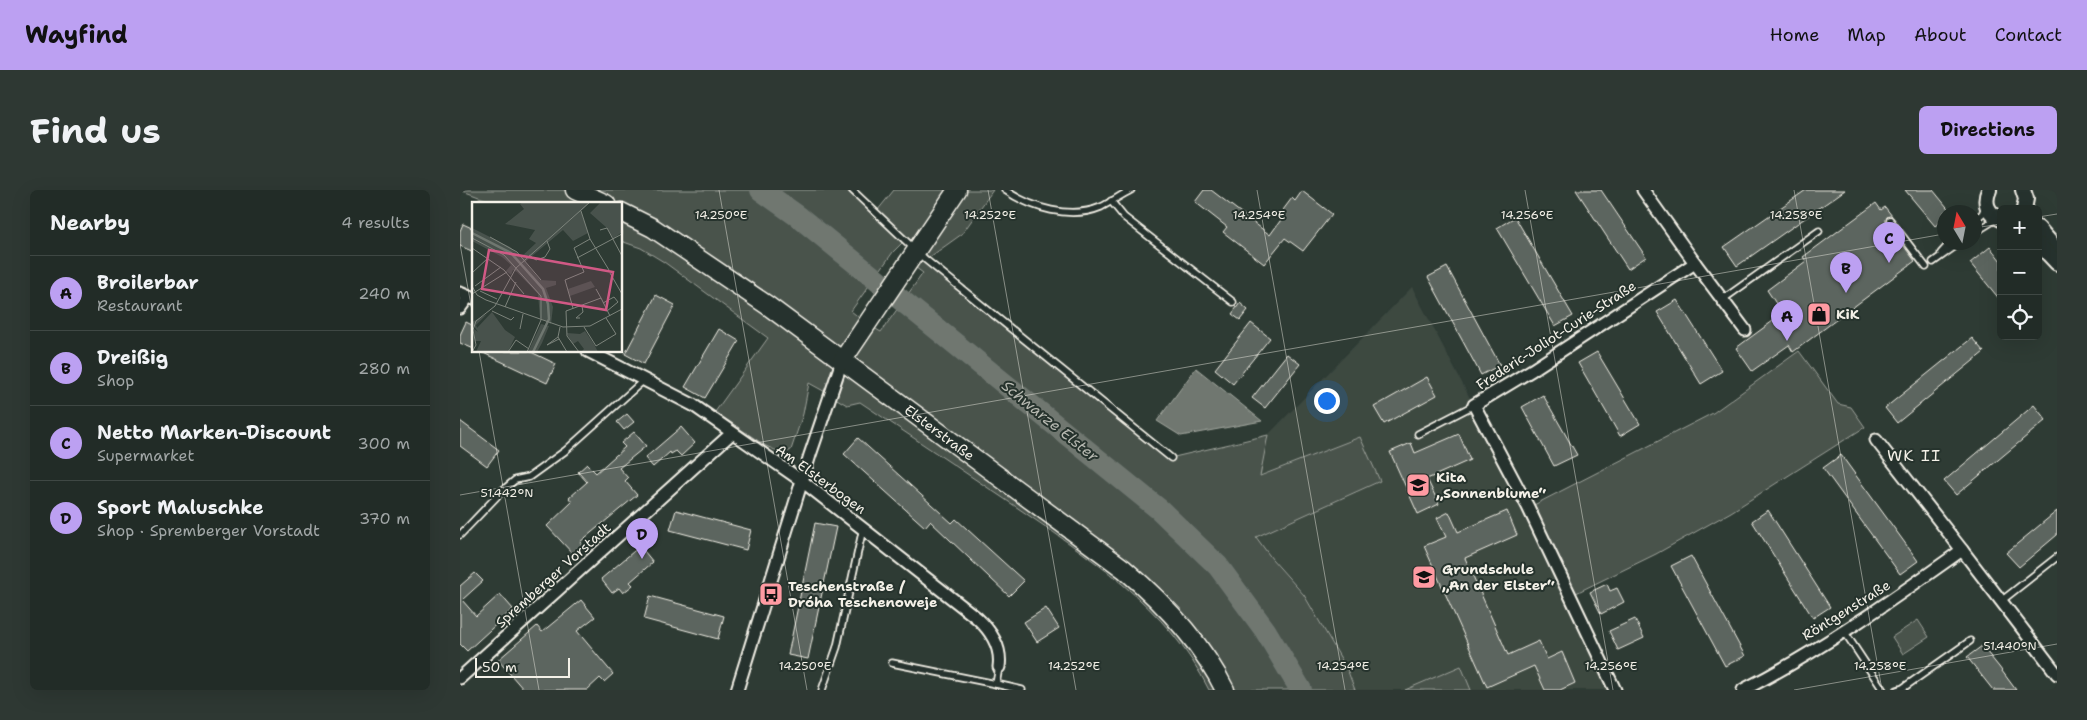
<!DOCTYPE html>
<meta charset="utf-8">
<style>
:root{--surface:#222c27;--page:#2e3833;--text:#f1f3f6;--muted:#a2a7a7;--line:#3f4844;--accent:#bca0f2}
body{margin:0;font-family:"Shantell Sans",sans-serif;background:var(--page);color:var(--text)}
.controls{position:absolute;right:15px;top:15px;display:grid;overflow:hidden;border-radius:8px;box-shadow:0 5px 20px #0002}
.controls button{width:45px;height:45px;display:grid;place-items:center;padding:0;border:0;border-bottom:1px solid var(--line);background:var(--surface);color:var(--text);font:25px sans-serif}
.compass{position:absolute;left:1477px;top:15px;width:45px;height:45px;border-radius:50%;background:var(--surface);box-shadow:0 5px 20px #0002;rotate:350deg}
.scale{position:absolute;left:15px;bottom:12px;width:95px;box-sizing:border-box;padding-left:5px;border:2px solid #f4f1e8;border-top:0;font-size:14px;line-height:18px;white-space:nowrap;color:#f4f1e8;-webkit-text-stroke:4px #26332d;paint-order:stroke}
.you{position:absolute;left:866px;top:210px;width:18px;height:18px;margin:-12px;border:4px solid #fff;border-radius:50%;background:#1a73e8;box-shadow:0 0 0 8px #1a73e833}
.badge{display:grid;place-items:center;width:32px;height:32px;border-radius:50%;background:var(--accent);color:#111;font-size:16px;font-weight:700}
.pin{position:absolute;translate:-50% -41px;filter:drop-shadow(0 1px 2px #0008)}
.pin::after{content:'';position:absolute;top:26px;width:18px;height:15px;background:inherit;clip-path:polygon(0 0,100% 0,50% 100%)}
.list{margin:0;padding:0;list-style:none}
h2{display:flex;justify-content:space-between;align-items:center;height:65px;margin:0;padding:0 20px;font-size:21px}
h2 small{font-size:16px;font-weight:400;color:var(--muted)}
.list li{display:grid;grid-template-columns:32px 1fr auto;gap:15px;align-items:center;box-sizing:border-box;height:75px;padding:0 20px;border-top:1px solid var(--line)}
.list b{display:block;font-size:19px;white-space:nowrap}
.list p{margin:0;font-size:16px;white-space:nowrap;color:var(--muted)}
.list em{font-size:16px;font-style:normal;color:var(--muted)}
.icon{flex:none;width:28px;height:28px;fill:none;stroke:currentColor;stroke-width:2;stroke-linecap:round;stroke-linejoin:round}
.map{position:relative;flex:none;width:1597px;height:500px;overflow:hidden;border-radius:8px}
header{display:flex;align-items:center;gap:30px;box-sizing:border-box;height:70px;padding:0 25px;background:var(--accent);color:#111}
header strong{font-size:24px}
nav{display:flex;gap:28px;margin-inline-start:auto;font-size:18px}
.intro{display:flex;align-items:center;justify-content:space-between;box-sizing:border-box;height:120px;padding:0 30px}
h1{margin:0;font-size:35px}
.button{padding:12px 22px;border-radius:8px;background:var(--accent);color:#111;font-size:18px;font-weight:700}
main{display:flex;gap:30px;padding:0 30px}
aside{flex:1;background:var(--surface);border-radius:8px;box-shadow:0 5px 20px #0002}
.map>svg:first-child{display:block}
.built{fill:#3c4841}
.green{fill:#48524c;stroke:#9ea29a}
.water{fill:#6f7770;stroke:#a4a8a0}
.lines{fill:none;stroke-linecap:round;stroke-linejoin:round}
.river{stroke:#6f7770;stroke-width:22}
.building{fill:#5c655e;stroke:#f4f1e8}
.service-casing{stroke:#f4f1e8;stroke-width:9}
.minor-casing{stroke:#f4f1e8;stroke-width:15}
.tertiary-casing{stroke:#f4f1e8;stroke-width:18}
.primary-casing{stroke:#f4f1e8;stroke-width:21}
.service{stroke:#26332d;stroke-width:5.5}
.minor{stroke:#26332d;stroke-width:11}
.tertiary{stroke:#26332d;stroke-width:14}
.primary{stroke:#26332d;stroke-width:18}
.ticks{fill:none;stroke:#f4f1e8;stroke-width:1;stroke-opacity:0.45}
.labels{text-anchor:middle;stroke-width:4;stroke-linejoin:round;paint-order:stroke}
.poi-label{font-size:14px;font-weight:bold;fill:#f4f1e8;stroke:#26332d;text-anchor:start}
.street-label{font-size:14px;fill:#f4f1e8;stroke:#26332d}
.water-label{font-size:15px;font-style:italic;fill:#b8bab2;stroke:#26332d}
.quarter-label{font-size:16px;letter-spacing:1px;fill:#f4f1e8;stroke:#26332d}
.inset-river{fill:none;stroke:#6f7770;stroke-width:2.5}
.inset-road{fill:none;stroke:#7d847c;stroke-width:1}
.view{fill:#d15985;fill-opacity:0.15;stroke:#d15985;stroke-width:2.5}
.inset-edge{fill:none;stroke:#f4f1e8;stroke-width:2.5}
.ticks-label{font-size:12px;text-anchor:middle;fill:#f4f1e8;stroke:#26332d;stroke-width:4;stroke-linejoin:round;paint-order:stroke}
</style>
<header>
<strong>Wayfind</strong>
<nav><a>Home</a><a>Map</a><a>About</a><a>Contact</a></nav>
</header>
<div class="intro"><h1>Find us</h1><a class="button">Directions</a></div>
<main>
<aside>
<h2>Nearby<small>4 results</small></h2>
<ul class="list">
<li><span class="badge">A</span><div><b>Broilerbar</b><p>Restaurant</p></div><em>240 m</em></li>
<li><span class="badge">B</span><div><b>Dreißig</b><p>Shop</p></div><em>280 m</em></li>
<li><span class="badge">C</span><div><b>Netto Marken-Discount</b><p>Supermarket</p></div><em>300 m</em></li>
<li><span class="badge">D</span><div><b>Sport Maluschke</b><p>Shop · Spremberger Vorstadt</p></div><em>370 m</em></li>
</ul>
</aside>
<div class="map">
<svg width="1597" height="500" viewBox="0 0 1597 500">
<rect width="100%" height="100%" fill="#2e3b34"/>
<filter id="ink" filterUnits="userSpaceOnUse"><feTurbulence type="fractalNoise" baseFrequency=".02" numOctaves="2"/><feDisplacementMap in="SourceGraphic" scale="10" xChannelSelector="R" yChannelSelector="G"/><feConvolveMatrix kernelMatrix="1 2 1 2 8 2 1 2 1" color-interpolation-filters="sRGB"/></filter>
<g filter="url(#ink)">
<polygon class="built" points="952,97 1013,214 1155,500 895,500 887,479 844,404 812,369 796,347 920,291 899,247 800,286 808,245"/>
<g class="green">
<polygon points="0,0 112,0 144,14 38,14"/>
<polygon points="119,0 391,0 444,51 433,62 391,121 406,133 381,170 161,14 148,14"/>
<polygon points="434,0 495,0 455,58 417,21"/>
<polygon points="498,0 533,0 502,44 467,69 710,268 808,245 800,286 900,247 920,291 796,347 812,369 844,405 887,479 895,500 765,500 718,430 383,171 407,134 421,142 463,83 448,72"/>
<polygon points="161,23 381,171 369,204 349,193 343,224 331,260 324,264 306,256 255,222 308,148 204,72 181,58 161,51"/>
<polygon points="1339,161 1378,214 1391,217 1405,237 1271,322 1196,364 1110,406 1070,317 1253,223"/>
<path d="M383,173L683,397L764,500H749C709,417 625,364 552,314C501,280 451,246 400,212L387,215L370,205Z"/>
<polygon points="1458,430 1469,447 1443,464 1432,447"/>
<polygon points="1001,476 1011,500 945,500"/>
</g>
<polygon class="water" points="736,178 802,231 721,246 697,231"/>
<g class="lines">
<polyline class="river" points="301,0 339,27 700,320 758,376 805,440 841,500"/>
</g>
<g class="building">
<polygon points="744,0 751,0 810,45 823,27 820,24 832,8 835,11 842,1 872,24 843,61 825,48 804,74 763,42 767,37 735,12"/>
<polygon points="1116,0 1141,0 1186,67 1168,79"/>
<polygon points="1346,0 1385,0 1277,76 1264,57"/>
<polygon points="1445,0 1473,0 1491,22 1484,22 1484,29 1475,36"/>
<polygon points="1416,13 1421,20 1425,17 1432,26 1427,27 1426,32 1455,71 1333,162 1329,155 1292,181 1276,158 1317,128 1313,122 1319,118 1307,100 1346,71 1343,67"/>
<polygon points="1055,27 1113,126 1095,136 1037,38"/>
<polygon points="3,34 14,39 14,62 0,56 0,41"/>
<polygon points="1530,57 1541,71 1541,111 1510,73"/>
<polygon points="987,77 1040,175 1021,185 968,87"/>
<polygon points="196,105 215,115 184,174 165,164"/>
<polygon points="1217,110 1262,181 1241,194 1197,122"/>
<polygon points="780,113 788,120 780,130 772,124"/>
<polygon points="6,132 14,136 14,159 0,153 0,145"/>
<polygon points="791,133 810,148 773,194 755,179"/>
<polygon points="259,139 279,151 245,208 225,197"/>
<polygon points="1512,148 1524,162 1437,233 1425,218"/>
<polygon points="19,161 69,161 96,174 87,193"/>
<polygon points="1137,162 1180,234 1160,246 1118,173"/>
<polygon points="827,164 840,174 805,218 792,208"/>
<polygon points="967,187 977,205 924,234 914,217"/>
<polygon points="1083,205 1117,265 1094,276 1062,217"/>
<polygon points="1574,215 1586,230 1496,305 1484,291"/>
<polygon points="167,224 174,232 164,240 157,232"/>
<polygon points="0,231 39,260 27,276 0,256"/>
<polygon points="221,237 235,253 221,266 216,261 211,264 210,262 193,277 185,268"/>
<polygon points="174,242 186,256 159,278 168,288 165,291 177,305 120,352 124,357 114,365 87,336 112,312 109,308 127,292 118,282 127,274 136,283 165,257 161,253"/>
<polygon points="999,244 1010,270 967,289 979,314 958,324 930,262 951,253 955,263"/>
<polygon points="398,248 492,333 496,329 564,391 549,406 470,331 465,337 384,264"/>
<polygon points="1381,265 1458,371 1440,384 1363,278"/>
<polygon points="216,320 291,340 286,360 210,340"/>
<polygon points="1308,320 1370,417 1353,428 1292,331"/>
<polygon points="1047,321 1057,345 1005,368 1048,465 1079,451 1087,469 1102,462 1115,493 1100,500 1085,500 1074,476 1027,497 964,356 986,347 977,328 989,322 998,342"/>
<polygon points="1597,321 1597,345 1559,377 1546,363"/>
<polygon points="355,333 376,337 348,469 328,465"/>
<polygon points="180,356 193,372 170,392 173,395 163,403 159,398 152,403 141,389"/>
<polygon points="1231,366 1285,466 1265,476 1211,376"/>
<polygon points="15,383 23,391 2,410 16,426 40,404 53,419 7,461 0,454 0,396"/>
<polygon points="1147,394 1150,401 1157,398 1164,412 1141,424 1130,402"/>
<polygon points="190,406 264,426 258,449 184,429"/>
<polygon points="121,410 135,427 117,441 153,484 144,492 140,488 127,500 64,500 38,470 77,436 82,442"/>
<polygon points="586,418 599,438 577,452 564,432"/>
<polygon points="1175,429 1184,448 1158,460 1149,441"/>
<polygon points="1522,456 1539,477 1556,500 1533,500 1507,467"/>
</g>
<g class="lines">
<g class="service-casing">
<g id="service">
<polyline points="392,0 466,70 711,268"/>
<path d="M545,0C571,18 610,30 641,17C651,12 661,5 671,0"/>
<polyline points="651,11 664,27 773,112"/>
<polyline points="1430,30 1466,77"/>
<polyline points="1514,30 1522,24 1526,15"/>
<polyline points="1514,43 1538,28"/>
<polyline points="1481,63 1491,52"/>
<polyline points="1473,72 1501,52"/>
<polyline points="1262,110 1359,41"/>
<polyline points="958,244 1014,215"/>
<polyline points="0,345 43,300 55,290 69,287 105,261 184,190"/>
<polyline points="1540,412 1597,367"/>
<polyline points="1384,441 1423,500"/>
<polyline points="432,473 536,494 539,477"/>
<polyline points="536,494 562,500"/>
<polyline points="362,500 377,457 403,338"/>
<polyline points="1437,500 1443,498 1510,451"/>
</g>
</g>
<g class="minor-casing">
<g id="minor">
<polyline points="1235,73 1285,140"/>
<polyline points="0,103 14,109"/>
<polyline points="0,118 8,107"/>
<path d="M128,161L233,215L342,291L517,428C531,441 542,457 539,477"/>
<polyline points="1502,360 1597,484"/>
<polyline points="0,488 272,243"/>
<polyline points="277,500 350,265 382,171"/>
<polyline points="1155,500 1068,317 1014,215 1072,180 1235,73 1183,0"/>
<path d="M1283,500C1360,461 1432,410 1502,360L1416,250"/>
</g>
</g>
<g class="tertiary-casing">
<g id="tertiary">
<path d="M1529,0C1523,13 1528,24 1541,29"/>
<polyline points="1563,0 1566,9 1564,19"/>
<polyline points="1578,38 1597,60"/>
<polyline points="1580,55 1597,73"/>
</g>
</g>
<g class="primary-casing">
<g id="primary">
<polyline points="115,0 146,14"/>
<path id="s1" d="M161,22L193,38L307,115L664,379C704,413 742,453 765,500"/>
<polyline points="382,171 497,0"/>
</g>
</g>
<use href="#service" class="service"/>
<use href="#minor" class="minor"/>
<use href="#tertiary" class="tertiary"/>
<use href="#primary" class="primary"/>
</g>
</g>
<path class="ticks" d="M259,0L347,500M528,0L616,500M797,0L885,500M1065,0L1153,500M1334,0L1422,500M1578,27L1597,24M1514,38L1541,34M0,54L14,132M19,161L79,500M0,305L1484,44M1334,500L1597,454"/>
<defs>
<g id="shop-square" transform="scale(1.25)"><rect x="-9" y="-9" width="18" height="18" rx="4" fill="#ff9aa2" stroke="#26332d"/><path d="M-5-2.5h2.3a2.7 3.5 0 0 1 5.4 0H5L5.5 6h-11ZM-1.5-2.5h3a1.5 2.3 0 0 0-3 0Z" fill="#111"/></g>
<g id="school-square" transform="scale(1.25)"><rect x="-9" y="-9" width="18" height="18" rx="4" fill="#ff9aa2" stroke="#26332d"/><path d="M0-5L7-2L0 1L-7-2ZM-4 1L0 2.5L4 1V4Q0 6-4 4Z" fill="#111"/></g>
<g id="bus-square" transform="scale(1.25)"><rect x="-9" y="-9" width="18" height="18" rx="4" fill="#ff9aa2" stroke="#26332d"/><path d="M-5-6H5V4H4V6H2V4H-2V6H-4V4H-5ZM-3.5-4V0h7V-4ZM-3.5 1.2v1.5H-2V1.2ZM2 1.2v1.5H3.5V1.2Z" fill="#111"/></g>
</defs>
<g fill-rule="evenodd">
<use href="#shop-square" x="1359" y="124"/>
<use href="#school-square" x="958" y="295"/>
<use href="#school-square" x="964" y="387"/>
<use href="#bus-square" x="311" y="404"/>
</g>
<g class="labels">
<g class="poi-label">
<text x="1376" y="129">KiK</text>
<text x="976" y="292">Kita<tspan x="976" dy="16">„Sonnenblume“</tspan></text>
<text x="982" y="384">Grundschule<tspan x="982" dy="16">„An der Elster“</tspan></text>
<text x="328" y="401">Teschenstraße /<tspan x="328" dy="16">Dróha Teschenoweje</tspan></text>
</g>
<g class="street-label">
<text transform="translate(1096 145) rotate(-33)" y="5">Frederic-Joliot-Curie-Straße</text>
<text dy="5" stroke="none"><textPath href="#s1" startOffset="388">Elsterstraße</textPath></text>
<text transform="translate(361 289) rotate(36)" y="5">Am Elsterbogen</text>
<text transform="translate(93 385) rotate(-42)" y="5">Spremberger Vorstadt</text>
<text transform="translate(1386 420) rotate(-32)" y="5">Röntgenstraße</text>
</g>
<g class="water-label">
<text transform="translate(590 231) rotate(39)" y="5">Schwarze Elster</text>
</g>
<g class="quarter-label">
<text x="1454" y="271">WK II</text>
</g>
</g>
<g transform="translate(12 12)">
<rect width="150" height="150" fill="#2e3b34"/>
<path d="M51,0H118L109,9L116,31L101,39L91,28L53,60L68,78L84,79V83L74,86L81,105L79,122L68,116L66,92L45,70L41,68L39,73L34,69L39,63L30,55L0,39V26L38,45L49,55L64,41L57,37L63,28L33,22L52,7L48,2ZM129,0H150V30L141,37L135,26L118,11ZM119,79L123,85L98,94L96,87ZM20,110L33,128L43,135L36,150H4L9,139H3L2,127L6,130L2,124L0,125V120L15,112L4,123L5,126ZM69,122L77,124L70,141L65,150H56ZM113,129L122,142L126,150H109L112,147L106,139L101,142L96,134L95,131L108,132Z" fill="#48524c"/>
<path class="inset-river" d="M0,31L39,51L71,87L76,102L77,117L61,150"/>
<path class="inset-road" d="M109,9L118,37L137,68M128,28L135,26L150,54M18,35L45,50L69,78M0,36L32,53L69,94V118L55,150M0,46L32,68L52,92M57,53L64,58L73,55L78,47L75,39M105,56L150,32M44,66L118,0M0,71L16,56M138,71L150,92M0,84L5,93L14,98L91,125L118,124L150,107M3,84L29,65M8,89L25,97M0,92L35,70M129,96L138,114M131,101L142,95L146,100L135,109M33,105L44,80M101,106L93,78L112,70L102,46L118,37M20,109L39,118L42,115M108,116H104L111,110L110,104M88,125L86,135L95,150M112,125L124,144L144,132L134,116M48,127L51,112M86,135L75,143L87,137M0,150L4,143L1,128L4,119L23,104L44,66M36,150L44,138L57,147M107,150L95,134L94,109L129,96L124,87"/>
<path class="view" d="M17,48L141,70L134,108L10,87Z"/>
<rect width="150" height="150" class="inset-edge"/>
</g>
<g class="ticks-label">
<text x="261" y="29">14.250°E</text>
<text x="530" y="29">14.252°E</text>
<text x="799" y="29">14.254°E</text>
<text x="1067" y="29">14.256°E</text>
<text x="1336" y="29">14.258°E</text>
<text x="47" y="307">51.442°N</text>
<text x="1550" y="460">51.440°N</text>
<text x="345" y="480">14.250°E</text>
<text x="614" y="480">14.252°E</text>
<text x="883" y="480">14.254°E</text>
<text x="1151" y="480">14.256°E</text>
<text x="1420" y="480">14.258°E</text>
</g>
</svg>
<div class="controls">
<button>+</button>
<button>−</button>
<button><svg class="icon" aria-label="locate" viewBox="0 0 24 24"><circle cx="12" cy="12" r="6"/><path d="M12 2v4M12 18v4M2 12h4M18 12h4"/></svg></button>
</div>
<svg class="compass" viewBox="-18 -18 36 36"><path d="M0-13l5 13h-10z" fill="#e53935"/><path d="M0 13l5-13h-10z" fill="#a2a7a7"/></svg>
<div class="scale">50 m</div>
<div class="you"></div>
<div class="pin badge" style="left:1327px;top:151px">A</div>
<div class="pin badge" style="left:1386px;top:103px">B</div>
<div class="pin badge" style="left:1429px;top:73px">C</div>
<div class="pin badge" style="left:182px;top:369px">D</div>
</div>
</main>
